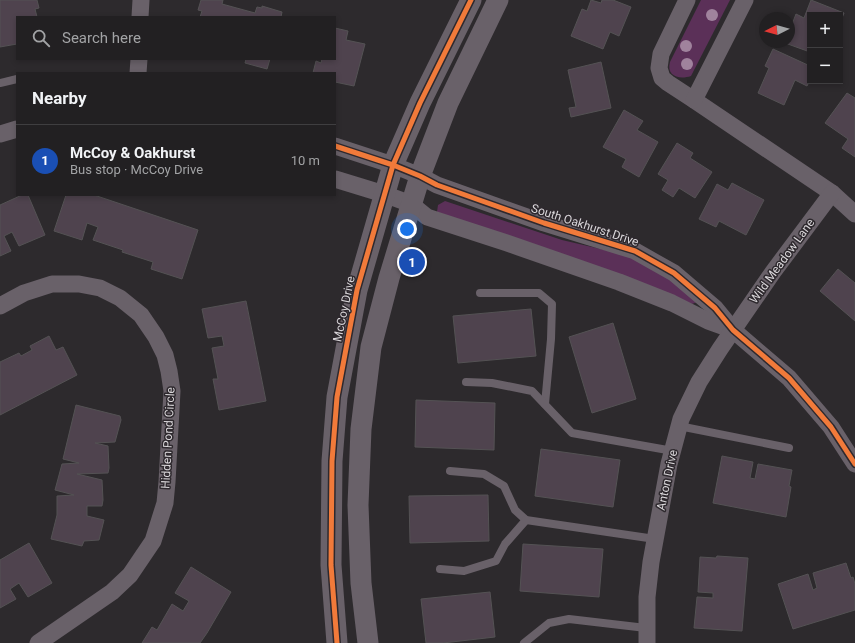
<!DOCTYPE html>
<meta charset="utf-8">
<style>
:root{--surface:#222022;--page:#2a282a;--text:#f1f3f6;--muted:#a2a3a5;--line:#3f3e40;--accent:#9e9b9e}
body{margin:0;font-family:Roboto,sans-serif;background:var(--page);color:var(--text)}
.controls{position:absolute;right:12px;top:12px;display:grid;overflow:hidden;border-radius:0px;box-shadow:0 2px 6px #0003}
.controls button{width:36px;height:36px;display:grid;place-items:center;padding:0;border:0;border-bottom:1px solid var(--line);background:var(--surface);color:var(--text);font:20px sans-serif}
.compass{position:absolute;left:759px;top:12px;width:36px;height:36px;border-radius:50%;background:var(--surface);box-shadow:0 2px 6px #0003;rotate:264deg}
.you{position:absolute;left:407px;top:229px;width:14px;height:14px;margin:-10px;border:3px solid #fff;border-radius:50%;background:#1a73e8;box-shadow:0 0 0 6px #1a73e833}
.badge{display:grid;place-items:center;width:26px;height:26px;border-radius:50%;background:var(--accent);color:#fff;font-size:13px;font-weight:700}
.pin{position:absolute;translate:-50% -50%;border:2px solid #fff;box-shadow:0 1px 4px #0006}
.list{margin:0;padding:0;list-style:none}
h2{display:flex;justify-content:space-between;align-items:center;height:52px;margin:0;padding:0 16px;font-size:17px}
h2 small{font-size:13px;font-weight:400;color:var(--muted)}
.list li{display:grid;grid-template-columns:26px 1fr auto;gap:12px;align-items:center;box-sizing:border-box;height:72px;padding:0 16px;border-top:1px solid var(--line)}
.list b{display:block;font-size:15px;white-space:nowrap}
.list p{margin:0;font-size:13px;white-space:nowrap;color:var(--muted)}
.list em{font-size:13px;font-style:normal;color:var(--muted)}
.icon{flex:none;width:22px;height:22px;fill:none;stroke:currentColor;stroke-width:2;stroke-linecap:round;stroke-linejoin:round}
.map{position:relative;flex:none;width:855px;height:643px;overflow:hidden}
.search{position:absolute;background:var(--surface);box-shadow:0 2px 6px #0003;left:16px;top:16px;width:320px;height:44px;display:flex;align-items:center;gap:10px;box-sizing:border-box;padding:0 14px;border-radius:0px;color:var(--muted);font-size:15px}
.panel{position:absolute;background:var(--surface);box-shadow:0 2px 6px #0003;left:16px;top:72px;width:320px;height:124px;border-radius:0px}
.map>svg:first-child{display:block}
.green{fill:#5b3058}
.building{fill:#4f434e;stroke:#545254}
.lines{fill:none;stroke-linecap:round;stroke-linejoin:round}
.service{stroke:#696169;stroke-width:8}
.minor{stroke:#696169;stroke-width:17}
.tertiary{stroke:#696169;stroke-width:21}
.cycleway-casing{stroke:#2e292e;stroke-width:8}
.cycleway{stroke:#f17a3a;stroke-width:5}
.tree{fill:#a0839d}
.labels{text-anchor:middle;stroke-width:3;stroke-linejoin:round;paint-order:stroke}
.street-label{font-size:12px;fill:#dbd8db;stroke:#2e292e}
</style>
<div class="map">
<svg width="855" height="643" viewBox="0 0 855 643">
<rect width="100%" height="100%" fill="#2d2a2d"/>
<g class="green">
<path d="M701,0H730L691,76C679,80 666,76 670,62Z"/>
<polygon points="445,201 562,240 622,254 635,259 669,279 697,302 692,304 437,212 438,205"/>
</g>
<g class="building">
<polygon points="0,0 37,0 39,8 35,9 37,17 17,17 17,44 0,47"/>
<polygon points="201,0 223,0 222,4 255,13 257,7 262,8 262,6 282,12 281,17 200,17 202,11 198,10"/>
<polygon points="591,0 601,3 602,0 613,0 631,7 619,36 610,32 603,49 571,36 582,9 587,11"/>
<polygon points="811,0 844,13 840,23 840,15 810,15 810,52 785,43 789,42 789,32 796,14 804,18"/>
<polygon points="335,28 348,31 346,40 365,44 354,86 335,82 335,73 313,73 316,61 321,63 322,59 335,59"/>
<polygon points="773,49 810,66 810,80 807,86 795,80 784,105 758,93 769,68 765,66"/>
<polygon points="246,59 270,59 267,69 245,63"/>
<polygon points="601,62 611,108 571,117 569,108 576,107 568,70"/>
<polygon points="847,93 855,98 855,157 842,148 848,139 825,123"/>
<polygon points="624,110 643,121 637,130 658,142 639,177 622,167 626,159 603,147"/>
<polygon points="677,143 693,153 690,158 712,172 695,198 679,188 673,197 662,190 668,180 658,174"/>
<polygon points="732,183 764,200 746,235 719,221 716,227 699,219 717,184 728,190"/>
<polygon points="22,195 28,195 45,235 19,246 12,232 4,236 11,251 0,256 0,205"/>
<polygon points="66,195 94,195 198,230 182,279 151,269 153,262 122,252 123,250 93,240 98,227 87,223 82,240 54,231"/>
<polygon points="838,269 855,283 855,321 820,291"/>
<polygon points="246,301 266,401 219,410 213,379 218,379 212,348 224,346 222,336 208,338 202,309"/>
<polygon points="531,309 536,356 458,363 453,316"/>
<polygon points="613,323 636,399 592,413 569,337"/>
<polygon points="49,336 56,350 63,347 77,375 0,415 0,362 19,353 21,356 32,350 30,346"/>
<polygon points="416,400 495,403 494,450 415,447"/>
<polygon points="76,405 120,416 121,420 115,442 95,443 108,446 109,468 108,473 77,474 102,480 103,500 102,506 87,506 87,516 104,520 99,540 84,541 82,546 51,539 57,515 57,496 74,495 55,490 62,464 79,463 63,459"/>
<polygon points="541,449 620,460 613,507 535,496"/>
<polygon points="722,456 753,462 750,478 755,479 758,464 792,470 789,486 791,487 786,517 713,503"/>
<polygon points="488,495 489,541 410,543 409,496"/>
<polygon points="29,543 52,583 28,597 19,583 10,589 16,599 0,608 0,560"/>
<polygon points="523,544 603,549 599,597 520,591"/>
<polygon points="717,556 748,558 742,631 694,628 697,597 713,598 713,593 698,592 700,557 716,558"/>
<polygon points="846,563 851,578 853,577 855,584 855,610 793,629 778,584 808,574 813,590 817,588 813,573"/>
<polygon points="191,567 231,592 207,633 200,643 142,643 152,627 157,630 172,604 183,611 189,601 175,593"/>
<polygon points="490,592 495,637 443,643 426,643 421,599"/>
</g>
<g class="lines">
<g class="service">
<polyline points="0,83 17,79"/>
<polyline points="480,293 539,293 552,304 551,339 545,404"/>
<polyline points="466,382 492,383 532,391 572,433 673,451"/>
<polyline points="679,426 789,448"/>
<polyline points="450,471 484,474 504,486 515,510 526,520 655,539"/>
<polyline points="440,569 464,571 496,561 505,544 526,520"/>
<polyline points="524,643 549,623 569,619 646,628"/>
</g>
<g class="minor">
<polyline points="687,0 661,54 659,68 662,78 668,83 694,100 832,193 855,214"/>
<polyline points="140,17 141,0"/>
<polyline points="138,73 139,59"/>
<polyline points="694,100 745,0"/>
<polyline points="0,134 17,129"/>
<polyline points="335,146 393,165 420,176 437,185 544,223 635,251 674,273 715,308 733,330 789,378 831,427 855,464"/>
<polyline points="335,179 384,194 411,204 427,217 507,243 619,282 672,303 708,321 733,330"/>
<polyline points="0,306 24,293 52,284 79,284 100,288 120,298 141,315 156,337 165,355 169,371 172,391 167,482 165,503 153,541 130,575 112,592 38,643"/>
<polyline points="647,643 647,597 651,562 669,464 681,419 699,382 720,349 773,272 832,193"/>
</g>
<g class="tertiary">
<polyline points="337,643 331,565 332,461 337,397 357,290 393,165 420,103 471,0"/>
<polyline points="368,643 361,583 358,505 361,429 371,347 389,278 420,176 448,103 498,0"/>
</g>
<g class="cycleway-casing">
<g id="cycleway">
<polyline points="335,146 393,165 420,176 437,185 544,223 635,251 674,273 715,308 733,330 789,378 831,427 855,464"/>
<polyline points="337,643 331,565 332,461 337,397 357,290 393,165 420,103 471,0"/>
</g>
</g>
<use href="#cycleway" class="cycleway"/>
</g>
<g class="tree">
<circle cx="712" cy="15" r="6"/>
<circle cx="686" cy="46" r="6"/>
<circle cx="687" cy="64" r="6"/>
</g>
<g class="labels">
<g class="street-label">
<text transform="translate(585 225) rotate(18)" y="4">South Oakhurst Drive</text>
<text transform="translate(782 261) rotate(-54)" y="4">Wild Meadow Lane</text>
<text transform="translate(344 309) rotate(-78)" y="4">McCoy Drive</text>
<text transform="translate(168 438) rotate(-87)" y="4">Hidden Pond Circle</text>
<text transform="translate(667 480) rotate(-78)" y="4">Anton Drive</text>
</g>
</g>
</svg>
<div class="controls">
<button>+</button>
<button>−</button>
</div>
<svg class="compass" viewBox="-18 -18 36 36"><path d="M0-13l5 13h-10z" fill="#e53935"/><path d="M0 13l5-13h-10z" fill="#a2a3a5"/></svg>
<div class="you"></div>
<div class="pin badge" style="left:412px;top:262px;background:#1a4fb4">1</div>
<div class="search"><svg class="icon" aria-label="search" viewBox="0 0 24 24"><circle cx="10" cy="10" r="6"/><path d="M15 15l6 6"/></svg>Search here</div>
<section class="panel">
<h2>Nearby<small></small></h2>
<ul class="list">
<li><span class="badge" style="background:#1a4fb4">1</span><div><b>McCoy &amp; Oakhurst</b><p>Bus stop · McCoy Drive</p></div><em>10 m</em></li>
</ul>
</section>
</div>
